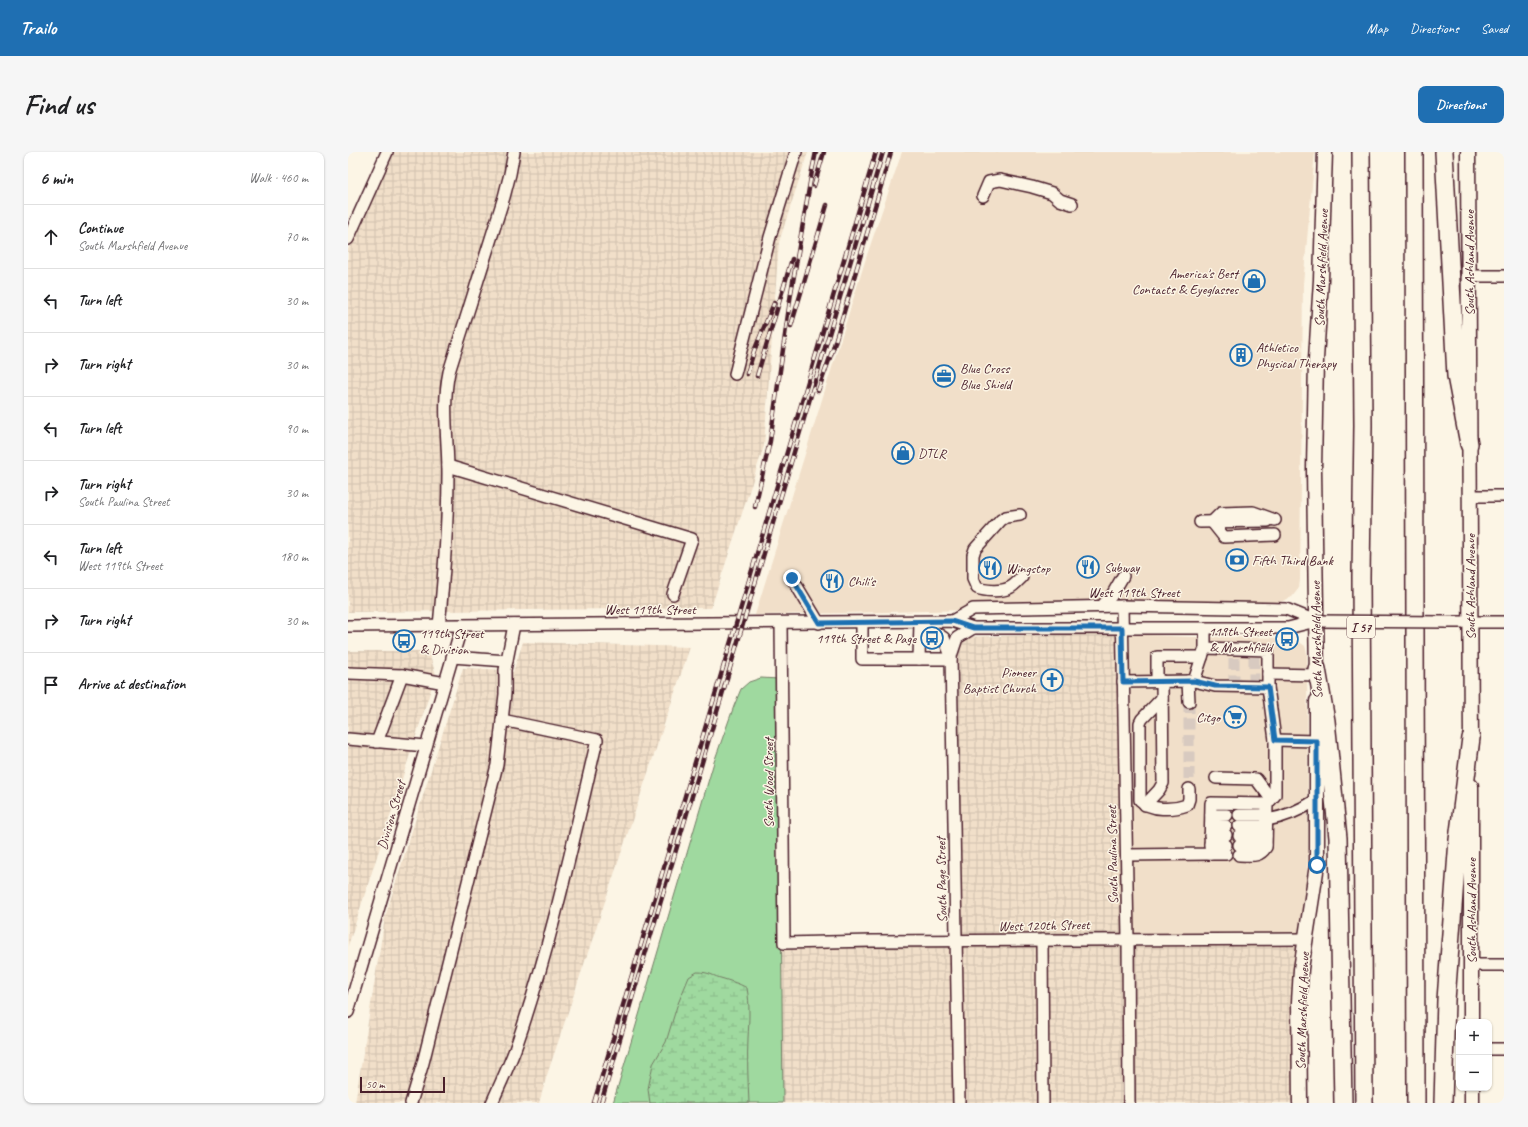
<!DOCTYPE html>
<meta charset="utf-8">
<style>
:root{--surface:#fff;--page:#f6f6f6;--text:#202124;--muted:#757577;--line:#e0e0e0;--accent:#1f6fb2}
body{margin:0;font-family:Caveat,sans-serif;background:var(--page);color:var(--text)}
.controls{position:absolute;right:12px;bottom:12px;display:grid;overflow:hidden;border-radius:8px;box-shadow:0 1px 3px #0004}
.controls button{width:36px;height:36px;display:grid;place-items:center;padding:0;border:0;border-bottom:1px solid var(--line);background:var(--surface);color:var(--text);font:20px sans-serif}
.scale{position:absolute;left:12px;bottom:10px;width:85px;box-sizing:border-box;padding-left:4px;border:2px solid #4a1f2b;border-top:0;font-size:11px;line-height:14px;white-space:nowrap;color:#4a1f2b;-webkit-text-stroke:3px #fcf5e5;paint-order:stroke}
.stop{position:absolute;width:12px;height:12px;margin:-9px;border:3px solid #1f6fb2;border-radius:50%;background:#fff}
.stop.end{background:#1f6fb2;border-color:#fff;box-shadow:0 1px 4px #0008}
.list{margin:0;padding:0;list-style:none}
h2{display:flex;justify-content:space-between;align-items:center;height:52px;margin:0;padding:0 16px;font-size:17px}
h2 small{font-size:13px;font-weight:400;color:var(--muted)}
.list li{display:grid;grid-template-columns:26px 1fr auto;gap:12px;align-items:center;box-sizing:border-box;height:64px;padding:0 16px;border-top:1px solid var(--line)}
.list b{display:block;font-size:15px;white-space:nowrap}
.list p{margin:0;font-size:13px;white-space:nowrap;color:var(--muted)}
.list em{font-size:13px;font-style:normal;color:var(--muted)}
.icon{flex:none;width:22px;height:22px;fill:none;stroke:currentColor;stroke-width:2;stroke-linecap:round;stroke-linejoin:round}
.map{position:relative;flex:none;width:1156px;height:951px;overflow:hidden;border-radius:8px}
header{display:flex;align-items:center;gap:24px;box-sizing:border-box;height:56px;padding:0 20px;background:var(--accent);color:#fff}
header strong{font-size:19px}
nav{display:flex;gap:22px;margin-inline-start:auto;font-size:14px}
.intro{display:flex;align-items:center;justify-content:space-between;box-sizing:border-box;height:96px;padding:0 24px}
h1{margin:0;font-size:28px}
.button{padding:10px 18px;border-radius:8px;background:var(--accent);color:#fff;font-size:14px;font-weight:700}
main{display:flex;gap:24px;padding:0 24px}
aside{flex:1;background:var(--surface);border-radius:8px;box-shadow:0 1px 3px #0004}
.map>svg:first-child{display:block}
.built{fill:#f1dfc9}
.industrial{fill:url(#industrial-grid)}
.grass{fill:#9fd99f;stroke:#747c65}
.wetland{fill:url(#wetland-marsh);stroke:#747c65}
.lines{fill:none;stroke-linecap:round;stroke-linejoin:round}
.minor-tunnel{stroke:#d8cac0;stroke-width:11;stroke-dasharray:11 5.5;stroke-linecap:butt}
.minor-casing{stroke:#4a1f2b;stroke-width:14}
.major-casing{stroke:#4a1f2b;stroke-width:17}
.highway-casing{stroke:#4a1f2b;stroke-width:20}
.minor{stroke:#fcf5e5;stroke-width:11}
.major{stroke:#fcf5e5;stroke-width:14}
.highway{stroke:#fcf5e5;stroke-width:17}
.rail-casing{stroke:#4a1f2b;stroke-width:4.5}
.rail{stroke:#fcf5e5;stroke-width:3;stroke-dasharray:9;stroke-linecap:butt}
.minor-bridge-casing{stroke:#4a1f2b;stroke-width:14;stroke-linecap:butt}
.minor-bridge{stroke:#fcf5e5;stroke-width:11}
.route{stroke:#1f6fb2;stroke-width:5}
.labels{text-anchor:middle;stroke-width:3;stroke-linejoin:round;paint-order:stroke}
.shield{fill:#fcf5e5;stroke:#7f5f63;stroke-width:1}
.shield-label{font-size:13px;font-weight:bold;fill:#4a1f2b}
.street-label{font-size:14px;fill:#4a1f2b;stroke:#fcf5e5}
.poi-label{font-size:14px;fill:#4a1f2b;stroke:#fcf5e5;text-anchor:start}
</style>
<header>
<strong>Trailo</strong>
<nav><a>Map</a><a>Directions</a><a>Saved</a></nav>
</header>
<div class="intro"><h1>Find us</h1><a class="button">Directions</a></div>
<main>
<aside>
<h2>6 min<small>Walk · 460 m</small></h2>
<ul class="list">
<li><svg class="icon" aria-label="ahead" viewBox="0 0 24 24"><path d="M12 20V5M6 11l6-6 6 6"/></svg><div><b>Continue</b><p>South Marshfield Avenue</p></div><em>70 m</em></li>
<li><svg class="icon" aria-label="left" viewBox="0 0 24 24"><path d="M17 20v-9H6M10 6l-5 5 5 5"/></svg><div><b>Turn left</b></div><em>30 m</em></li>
<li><svg class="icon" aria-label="right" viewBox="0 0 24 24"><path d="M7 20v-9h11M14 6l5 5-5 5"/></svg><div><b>Turn right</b></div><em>30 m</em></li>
<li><svg class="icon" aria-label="left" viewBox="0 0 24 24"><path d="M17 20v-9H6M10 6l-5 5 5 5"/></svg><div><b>Turn left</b></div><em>90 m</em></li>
<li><svg class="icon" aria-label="right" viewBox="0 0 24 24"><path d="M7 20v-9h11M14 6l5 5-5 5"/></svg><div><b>Turn right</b><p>South Paulina Street</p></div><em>30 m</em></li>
<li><svg class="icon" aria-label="left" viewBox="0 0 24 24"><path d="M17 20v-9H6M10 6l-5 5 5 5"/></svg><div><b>Turn left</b><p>West 119th Street</p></div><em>180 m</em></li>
<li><svg class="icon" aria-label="right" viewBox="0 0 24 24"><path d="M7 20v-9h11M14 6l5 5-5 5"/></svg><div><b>Turn right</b></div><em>30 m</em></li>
<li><svg class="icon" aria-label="arrive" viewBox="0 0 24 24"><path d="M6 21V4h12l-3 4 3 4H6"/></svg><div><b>Arrive at destination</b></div></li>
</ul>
</aside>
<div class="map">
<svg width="1156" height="951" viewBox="0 0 1156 951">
<defs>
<pattern id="industrial-grid" width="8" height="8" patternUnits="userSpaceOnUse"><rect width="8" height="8" fill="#f1dfc9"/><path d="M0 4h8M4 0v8" fill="none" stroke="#d0bfad"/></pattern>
<pattern id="wetland-marsh" width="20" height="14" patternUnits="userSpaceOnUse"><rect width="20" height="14" fill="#9fd99f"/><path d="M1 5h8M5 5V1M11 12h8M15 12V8" fill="none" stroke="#8aba89"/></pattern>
</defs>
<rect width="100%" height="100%" fill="#fcf5e5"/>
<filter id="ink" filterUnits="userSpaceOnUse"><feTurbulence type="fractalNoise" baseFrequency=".025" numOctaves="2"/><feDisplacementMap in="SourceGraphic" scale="8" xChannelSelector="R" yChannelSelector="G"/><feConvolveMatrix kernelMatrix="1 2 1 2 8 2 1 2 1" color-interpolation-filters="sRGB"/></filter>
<g filter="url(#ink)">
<g class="built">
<polygon points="554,0 967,0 955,132 952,428 951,436 944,445 930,451 407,463 519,103"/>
<polygon points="776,482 843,485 946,486 957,494 959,501 960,701 958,731 949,789 779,789"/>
</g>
<g class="industrial">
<polygon points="43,0 460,0 431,90 416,294 363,456 0,460 0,98"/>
<polygon points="776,482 779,789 949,789 944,834 945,951 435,951 433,793 611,792 607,485"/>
<polygon points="175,490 342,495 199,923 191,951 7,951 37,765 115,516 157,518 165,520"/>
<polygon points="0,499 80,499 88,522 0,794"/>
</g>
<polygon class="grass" points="413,526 431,527 435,951 265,951 366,610 386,554 393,537 401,530"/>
<path class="wetland" d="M349,820C362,820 364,824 376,827C385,830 390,831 399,836C402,853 401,869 400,886C399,907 400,929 401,951H302L300,937L305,912L318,890L329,854L341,825Z"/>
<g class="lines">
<g class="minor-tunnel">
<polyline points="906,505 906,529"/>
<polyline points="886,506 886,529"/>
<polyline points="841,550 841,637"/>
</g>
<g class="minor-casing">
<g id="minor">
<polyline points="635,44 641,30 652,28 684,35 704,41 712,48 724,52"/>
<polyline points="0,87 39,0"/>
<polyline points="1121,124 1156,124"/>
<polyline points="387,222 422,85 448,0"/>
<polyline points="100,314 344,387 325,442"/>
<polyline points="1122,344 1156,344"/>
<path d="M672,363L658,365L653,368L627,397L625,403V427L629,436C637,439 653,440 661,436C666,434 670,429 674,425"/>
<polyline points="927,368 905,360 873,361 864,370 876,385 927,383"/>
<polyline points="852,370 920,369"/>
<polyline points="444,426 471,471"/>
<polyline points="754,454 764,443 775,424"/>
<polyline points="774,454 780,787 781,951"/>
<polyline points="604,469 625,457 774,454 938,457 968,469"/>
<polyline points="514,470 514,507 603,507"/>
<polyline points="572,470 596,486 603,504"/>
<polyline points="1098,470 1156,470"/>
<polyline points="433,471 436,791 524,789 957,787"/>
<polyline points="0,474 604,469 625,476 940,476 968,469"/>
<path d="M91,474C96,423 100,372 100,321C100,286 94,254 101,220L156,45L162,22L166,0"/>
<polyline points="104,505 159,509"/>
<polyline points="571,507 572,470"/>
<polyline points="0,521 54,523 97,531"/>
<polyline points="920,522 969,523"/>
<polyline points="809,529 809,505 854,505"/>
<polyline points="840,529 841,550"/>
<polyline points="846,529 856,499"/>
<polyline points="775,530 846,529 867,534 920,535"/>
<path d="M814,546L794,567L792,571V648C803,659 825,658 839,653L841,647V637"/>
<polyline points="0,587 78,594"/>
<polyline points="927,588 969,589"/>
<polyline points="29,590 54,523"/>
<polyline points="868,626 908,627 923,647"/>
<polyline points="797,653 811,638 815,631 814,529"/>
<polyline points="863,663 879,663"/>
<polyline points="891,663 919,663"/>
<path d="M919,668C938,665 953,658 970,647"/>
<polyline points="863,673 878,674"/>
<polyline points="891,674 918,674"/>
<polyline points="862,683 878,683"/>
<polyline points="891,684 918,684"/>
<polyline points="862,692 878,693"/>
<polyline points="891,693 918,693"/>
<polyline points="862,702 878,702"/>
<polyline points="779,703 862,702 863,651 919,652 927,643 927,588 920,535 920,498 857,496 857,476"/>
<path d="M891,703C903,703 911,706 918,695L919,652"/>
<polyline points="694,788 695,951"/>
<polyline points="1123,813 1156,813"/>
<polyline points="0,860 114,473"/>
<polyline points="1141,897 1156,897"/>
<polyline points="63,951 75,911 149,613 157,542 157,518 166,473"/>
<path d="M144,951C152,932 162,912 169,892C203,793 225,690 249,588L154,568"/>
<polyline points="611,951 603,504 609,486 625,476"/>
</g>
</g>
<g class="major-casing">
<g id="major">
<polyline points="1120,0 1123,596"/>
<polyline points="969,528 966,317 968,207 973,128 977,0"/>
<polyline points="1123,634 1123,870"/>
<polyline points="1124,936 1124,951"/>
<polyline points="952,951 951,850 953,817 969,713 969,549"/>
</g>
</g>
<g class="highway-casing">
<g id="highway">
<polyline points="1013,0 1015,273 1013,425 1016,951"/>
<polyline points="1066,0 1068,951"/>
<polyline points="1096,0 1108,224 1121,292"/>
<polyline points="969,517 978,569 990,686 995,951"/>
<polyline points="1095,951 1098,848 1110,688 1123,586"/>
</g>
</g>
<use href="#minor" class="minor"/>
<use href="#major" class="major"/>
<use href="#highway" class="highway"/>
<g class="rail-casing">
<g id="rail">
<polyline points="466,34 476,0"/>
<polyline points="443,174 479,53"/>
<polyline points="399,222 406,199 426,151"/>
<polyline points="409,224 444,107"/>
<polyline points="470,239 485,197 543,0"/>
<polyline points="407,355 422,289 443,141 464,19 468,0"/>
<polyline points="246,951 528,0"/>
<polyline points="253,951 535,0"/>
</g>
</g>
<use href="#rail" class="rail"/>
<g class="minor-bridge-casing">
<polyline id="minor-bridge" points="968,469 1098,470"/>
</g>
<use href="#minor-bridge" class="minor-bridge"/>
</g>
</g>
<g class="lines" filter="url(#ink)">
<polyline class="route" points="444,426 471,471 604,469 625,476 774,476 775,530 846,529 867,534 920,535 927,588 969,589 969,713"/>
</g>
<defs>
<g id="shop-ring" transform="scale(1.15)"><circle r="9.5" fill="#fcf5e5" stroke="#1f6fb2" stroke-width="1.5"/><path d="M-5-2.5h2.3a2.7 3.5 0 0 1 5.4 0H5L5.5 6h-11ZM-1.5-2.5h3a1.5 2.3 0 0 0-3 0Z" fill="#1f6fb2"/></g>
<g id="building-ring" transform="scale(1.15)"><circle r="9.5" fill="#fcf5e5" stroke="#1f6fb2" stroke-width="1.5"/><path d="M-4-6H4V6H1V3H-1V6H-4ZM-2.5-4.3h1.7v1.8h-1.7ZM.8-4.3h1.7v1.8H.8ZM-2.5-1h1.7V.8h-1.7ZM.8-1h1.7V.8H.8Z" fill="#1f6fb2"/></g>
<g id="office-ring" transform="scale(1.15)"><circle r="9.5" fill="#fcf5e5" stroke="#1f6fb2" stroke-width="1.5"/><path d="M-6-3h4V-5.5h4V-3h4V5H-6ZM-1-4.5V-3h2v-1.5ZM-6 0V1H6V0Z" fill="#1f6fb2"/></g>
<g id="bank-ring" transform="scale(1.15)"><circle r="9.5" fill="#fcf5e5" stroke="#1f6fb2" stroke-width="1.5"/><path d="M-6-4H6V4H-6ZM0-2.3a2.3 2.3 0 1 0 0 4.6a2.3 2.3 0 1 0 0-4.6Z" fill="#1f6fb2"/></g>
<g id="restaurant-ring" transform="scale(1.15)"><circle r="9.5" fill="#fcf5e5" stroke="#1f6fb2" stroke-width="1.5"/><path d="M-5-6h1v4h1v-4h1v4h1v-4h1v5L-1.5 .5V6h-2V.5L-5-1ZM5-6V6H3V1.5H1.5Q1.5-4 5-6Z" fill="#1f6fb2"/></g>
<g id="bus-ring" transform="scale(1.15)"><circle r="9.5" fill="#fcf5e5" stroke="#1f6fb2" stroke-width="1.5"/><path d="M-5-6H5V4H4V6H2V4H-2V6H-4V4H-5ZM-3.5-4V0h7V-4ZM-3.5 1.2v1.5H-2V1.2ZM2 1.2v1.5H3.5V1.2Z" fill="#1f6fb2"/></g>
<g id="church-ring" transform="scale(1.15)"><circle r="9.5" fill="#fcf5e5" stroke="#1f6fb2" stroke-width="1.5"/><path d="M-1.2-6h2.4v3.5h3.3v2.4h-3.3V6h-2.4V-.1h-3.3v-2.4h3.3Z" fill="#1f6fb2"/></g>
<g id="supermarket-ring" transform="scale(1.15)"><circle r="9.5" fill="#fcf5e5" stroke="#1f6fb2" stroke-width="1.5"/><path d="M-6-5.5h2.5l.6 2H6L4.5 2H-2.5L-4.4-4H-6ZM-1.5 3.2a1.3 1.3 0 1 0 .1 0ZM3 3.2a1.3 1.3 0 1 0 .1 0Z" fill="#1f6fb2"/></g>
</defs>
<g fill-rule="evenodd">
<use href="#shop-ring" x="906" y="129"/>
<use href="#building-ring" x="893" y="203"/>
<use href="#office-ring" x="596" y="224"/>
<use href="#shop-ring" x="555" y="301"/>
<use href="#bank-ring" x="889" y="408"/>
<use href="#restaurant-ring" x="740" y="415"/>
<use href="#restaurant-ring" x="642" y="416"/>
<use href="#restaurant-ring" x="484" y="429"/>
<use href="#bus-ring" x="584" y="486"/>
<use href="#bus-ring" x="939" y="487"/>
<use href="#bus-ring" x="56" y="489"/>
<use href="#church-ring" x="704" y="528"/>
<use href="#supermarket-ring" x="887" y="565"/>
</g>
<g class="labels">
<rect class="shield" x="999" y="464" width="28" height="22" rx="3"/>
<g class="shield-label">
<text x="1013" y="480">I 57</text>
</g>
<g class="street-label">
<text transform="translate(1121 111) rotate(-90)" y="5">South Ashland Avenue</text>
<text transform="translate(973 116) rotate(-88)" y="5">South Marshfield Avenue</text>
<text transform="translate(1122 435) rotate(-90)" y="5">South Ashland Avenue</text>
<text x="786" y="445">West 119th Street</text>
<text x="302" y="462">West 119th Street</text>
<text transform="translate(968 488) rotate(-91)" y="5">South Marshfield Avenue</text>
<text transform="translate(420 631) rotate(-90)" y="5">South Wood Street</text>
<text transform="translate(43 663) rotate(-74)" y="5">Division Street</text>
<text transform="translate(764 703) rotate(-91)" y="5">South Paulina Street</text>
<text transform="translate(593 728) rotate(-91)" y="5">South Page Street</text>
<text transform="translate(1123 759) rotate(-90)" y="5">South Ashland Avenue</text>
<text transform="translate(696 773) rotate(-1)" y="5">West 120th Street</text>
<text transform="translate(954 859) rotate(-88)" y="5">South Marshfield Avenue</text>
</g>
<g class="poi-label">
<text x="890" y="126" text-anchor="end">America's Best<tspan x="890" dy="16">Contacts &amp; Eyeglasses</tspan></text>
<text x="908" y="200">Athletico<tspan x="908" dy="16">Physical Therapy</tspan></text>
<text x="612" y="221">Blue Cross<tspan x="612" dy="16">Blue Shield</tspan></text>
<text x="570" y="306">DTLR</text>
<text x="904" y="413">Fifth Third Bank</text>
<text x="756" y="420">Subway</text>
<text x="658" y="421">Wingstop</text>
<text x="500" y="434">Chili's</text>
<text x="924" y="484" text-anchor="end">119th Street<tspan x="924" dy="16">&amp; Marshfield</tspan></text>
<text x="72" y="486">119th Street<tspan x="72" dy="16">&amp; Division</tspan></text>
<text x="568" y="491" text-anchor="end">119th Street &amp; Page</text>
<text x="688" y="525" text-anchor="end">Pioneer<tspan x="688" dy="16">Baptist Church</tspan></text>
<text x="872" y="570" text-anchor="end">Citgo</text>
</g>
</g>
</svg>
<div class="controls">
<button>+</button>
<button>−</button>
</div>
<div class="scale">50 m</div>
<div class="stop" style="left:969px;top:713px"></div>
<div class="stop end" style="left:444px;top:426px"></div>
</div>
</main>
